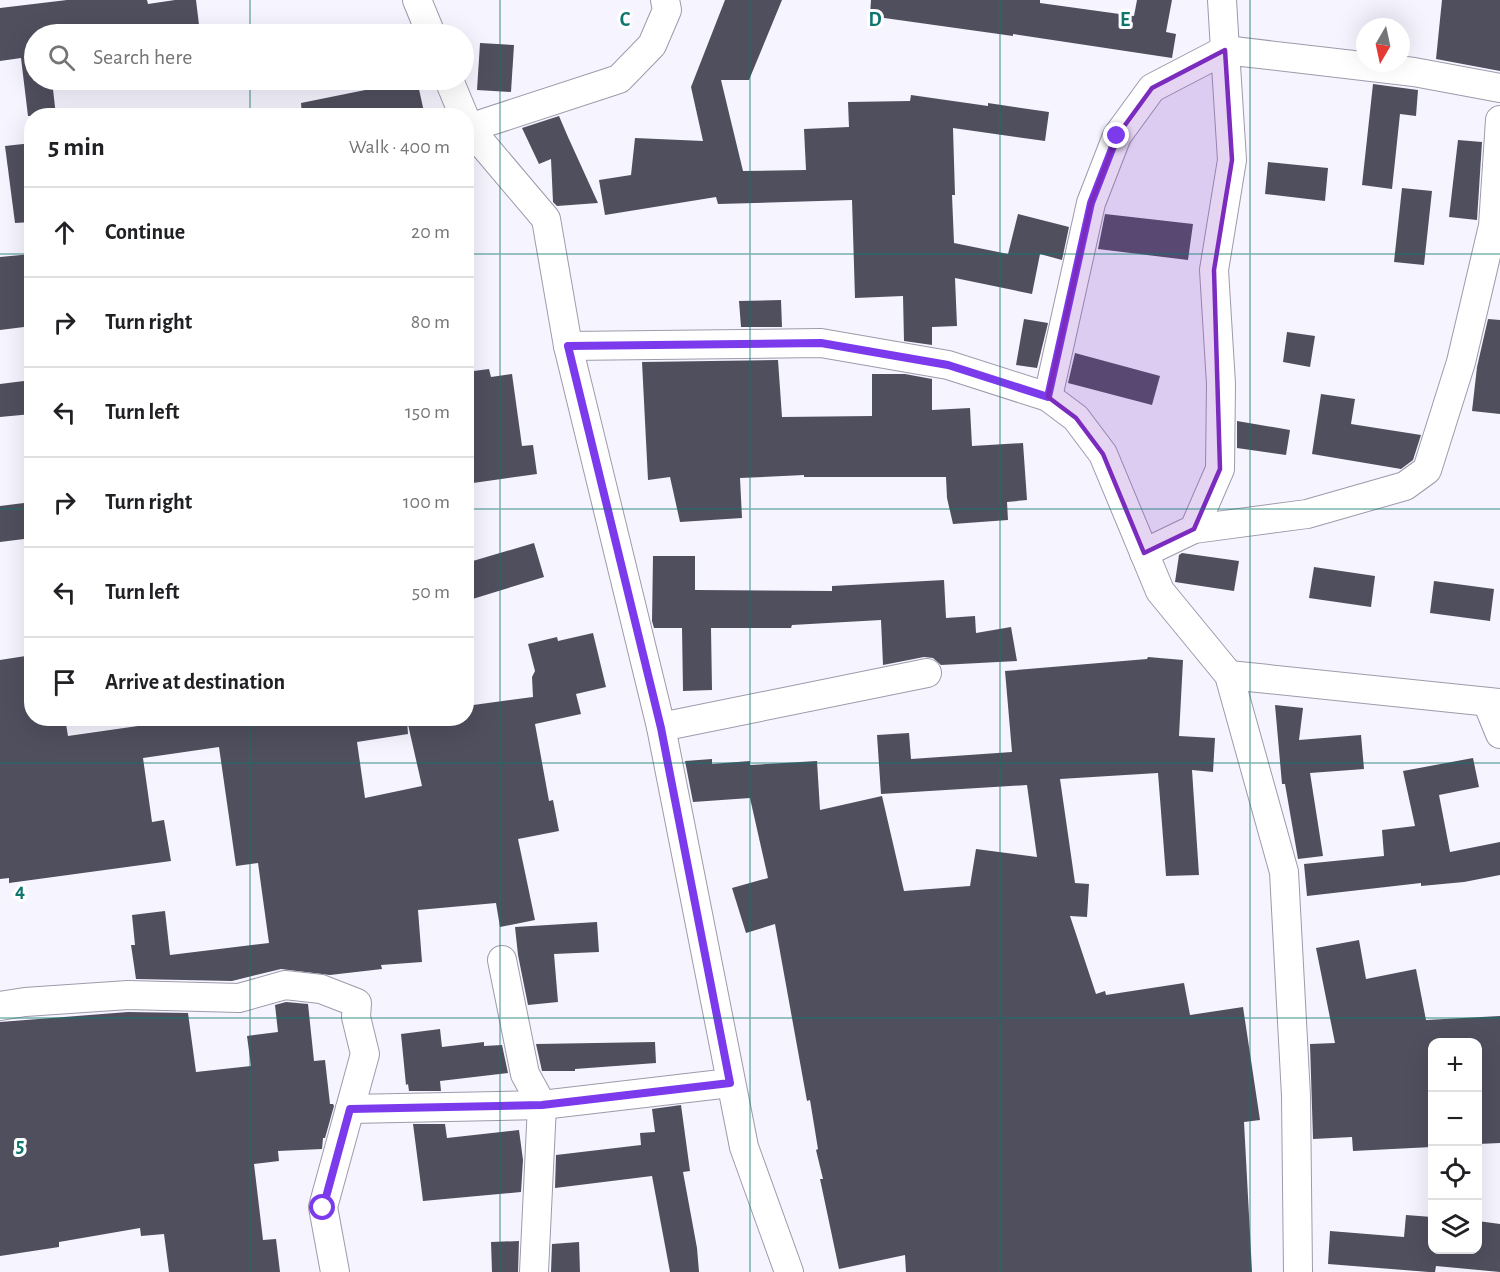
<!DOCTYPE html>
<meta charset="utf-8">
<style>
:root{--surface:#fff;--page:#f2f2f2;--text:#202124;--muted:#757577;--line:#e0e0e0}
body{margin:0;font-family:"Alegreya Sans",sans-serif;background:var(--page);color:var(--text)}
.controls{position:absolute;right:18px;bottom:18px;display:grid;overflow:hidden;border-radius:12px;box-shadow:0 6px 24px #0002}
.controls button{width:54px;height:54px;display:grid;place-items:center;padding:0;border:0;border-bottom:2px solid var(--line);background:var(--surface);color:var(--text);font:30px sans-serif}
.compass{position:absolute;left:1356px;top:18px;width:54px;height:54px;border-radius:50%;background:var(--surface);box-shadow:0 6px 24px #0002;rotate:189deg}
.stop{position:absolute;width:18px;height:18px;margin:-14px;border:4px solid #7c3aed;border-radius:50%;background:#fff}
.stop.end{background:#7c3aed;border-color:#fff;box-shadow:0 2px 6px #0008}
.list{margin:0;padding:0;list-style:none}
h2{display:flex;justify-content:space-between;align-items:center;height:78px;margin:0;padding:0 24px;font-size:26px}
h2 small{font-size:20px;font-weight:400;color:var(--muted)}
.list li{display:grid;grid-template-columns:39px 1fr auto;gap:18px;align-items:center;box-sizing:border-box;height:90px;padding:0 24px;border-top:2px solid var(--line)}
.list b{display:block;font-size:22px;white-space:nowrap}
.list em{font-size:20px;font-style:normal;color:var(--muted)}
.icon{flex:none;width:33px;height:33px;fill:none;stroke:currentColor;stroke-width:2;stroke-linecap:round;stroke-linejoin:round}
.map{position:relative;flex:none;width:1500px;height:1272px;overflow:hidden}
.search{position:absolute;background:var(--surface);box-shadow:0 6px 24px #0002;left:24px;top:24px;width:450px;height:66px;display:flex;align-items:center;gap:15px;box-sizing:border-box;padding:0 21px;border-radius:33px;color:var(--muted);font-size:22px}
.panel{position:absolute;background:var(--surface);box-shadow:0 6px 24px #0002;left:24px;top:108px;width:450px;height:618px;border-radius:24px}
.map>svg:first-child{display:block}
.building{fill:#504f5e;fill-rule:evenodd}
.lines{fill:none;stroke-linecap:round;stroke-linejoin:round}
.minor-casing{stroke:#9e9aab;stroke-width:30}
.minor{stroke:#fff;stroke-width:28}
.route{stroke:#7c3aed;stroke-width:8}
.marked{fill:#7b2cbf;fill-opacity:0.2;stroke:#7b2cbf;stroke-width:4.5;stroke-linejoin:round}
.grid{fill:none;stroke:#0f766e;stroke-width:1.5;stroke-opacity:0.55}
.grid-label{font-size:20px;text-anchor:middle;font-weight:bold;fill:#0f766e;stroke:#fff;stroke-width:6;stroke-linejoin:round;paint-order:stroke}
</style>
<div class="map">
<svg width="1500" height="1272" viewBox="0 0 1500 1272">
<rect width="100%" height="100%" fill="#f6f4ff"/>
<g class="building">
<polygon points="67,0 147,0 148,4 175,0 196,0 200,33 187,34 34,34 34,80 52,80 56,116 28,116 21,58 0,61 0,8"/>
<polygon points="725,0 782,0 749,80 721,80 743,171 806,170 804,129 849,127 848,102 910,101 911,95 988,106 988,103 1049,112 1045,141 953,128 955,195 952,195 954,243 1008,254 1018,214 1069,227 1062,260 1040,254 1032,294 955,278 957,326 932,327 932,345 904,341 903,296 855,298 852,200 718,204 716,197 605,215 599,180 631,175 635,138 703,141 691,87"/>
<polygon points="871,0 1040,0 1040,3 1134,16 1137,0 1172,0 1166,32 1176,34 1172,58 1013,34 1013,36 870,16"/>
<polygon points="1442,0 1500,0 1500,71 1436,59"/>
<polygon points="480,43 514,45 511,92 477,90"/>
<polygon points="384,80 417,80 424,112 407,116 302,116 301,103 385,86"/>
<polygon points="1373,84 1418,90 1416,116 1400,114 1392,189 1362,185"/>
<polygon points="559,116 568,137 598,203 557,206 553,202 551,159 539,164 522,128"/>
<polygon points="1458,140 1482,142 1477,220 1449,217"/>
<polygon points="32,143 32,222 15,223 5,146"/>
<polygon points="1268,162 1328,168 1325,201 1265,194"/>
<polygon points="1402,188 1432,191 1424,265 1394,262"/>
<polygon points="1105,214 1193,224 1188,260 1098,249"/>
<polygon points="32,254 32,326 0,330 0,257"/>
<polygon points="781,300 782,327 741,327 739,301"/>
<polygon points="1024,319 1048,323 1037,368 1016,365"/>
<polygon points="1488,319 1500,320 1500,414 1472,411 1477,367"/>
<polygon points="1287,332 1315,336 1310,367 1283,362"/>
<polygon points="1075,353 1160,376 1152,405 1068,383"/>
<polygon points="778,360 782,417 872,416 872,374 905,374 932,379 932,410 970,408 972,446 1023,443 1027,500 1007,502 1008,520 953,524 947,498 946,477 804,477 804,475 740,478 742,518 680,522 670,477 648,480 642,362"/>
<polygon points="489,369 491,377 512,374 522,446 533,445 537,474 466,484 466,372"/>
<polygon points="32,380 32,414 0,417 0,384"/>
<polygon points="1321,394 1355,399 1351,424 1421,435 1413,460 1401,469 1312,454"/>
<polygon points="1237,421 1290,430 1286,455 1237,448"/>
<polygon points="32,502 32,538 0,542 0,506"/>
<polygon points="534,543 544,577 466,601 466,563"/>
<polygon points="1182,553 1239,561 1234,591 1175,582 1179,555"/>
<polygon points="653,556 695,556 695,590 832,591 832,586 944,580 946,618 975,616 976,633 1011,627 1017,661 941,665 933,658 924,657 883,665 881,620 792,625 791,628 711,628 712,690 683,691 682,628 654,628 652,621"/>
<polygon points="1314,567 1375,576 1371,607 1309,598"/>
<polygon points="1434,581 1494,589 1490,621 1430,613"/>
<path d="M593,633L606,687L576,694L581,714L535,724L549,801L553,800L559,831L518,839L535,920L500,927L496,903L418,910L422,962L381,965L382,969L330,975L281,969L232,981L136,979L131,945H135L132,915L165,911L170,955L269,943L258,863L236,866L219,747L143,758L152,822L164,820L171,861L9,883V878L0,879V660L32,655V718H65L68,736L138,726V722L162,718H466V706L533,697L532,677L535,671L528,644L557,637L558,641ZM407,720L422,786L365,798L357,742L408,734Z"/>
<polygon points="1148,657 1183,660 1179,736 1215,738 1213,772 1192,770 1199,875 1166,876 1158,773 1060,779 1075,883 1089,884 1087,917 1070,916 1096,994 1105,991 1106,995 1184,983 1190,1015 1243,1007 1260,1120 1244,1122 1252,1272 906,1272 905,1255 839,1269 820,1179 823,1179 816,1150 818,1149 810,1100 807,1101 775,924 746,933 732,888 768,878 750,798 693,802 685,761 712,759 712,764 750,761 750,765 817,761 820,810 882,796 904,891 970,886 976,849 1037,857 1027,785 881,794 877,735 909,733 911,759 1012,752 1005,671 1147,659"/>
<polygon points="1275,705 1303,708 1299,740 1361,735 1364,769 1310,773 1323,856 1298,859 1285,784 1282,784"/>
<polygon points="1473,758 1479,787 1439,795 1450,852 1500,842 1500,875 1464,882 1421,886 1421,883 1307,896 1304,864 1384,856 1382,830 1415,826 1403,771"/>
<polygon points="597,922 599,952 554,954 558,1002 528,1005 518,955 515,927"/>
<polygon points="1359,940 1366,979 1416,969 1426,1020 1500,1016 1500,1143 1478,1144 1478,1042 1432,1042 1432,1147 1353,1151 1352,1137 1313,1139 1310,1044 1335,1043 1316,948"/>
<polygon points="286,1002 308,1004 314,1061 325,1060 330,1104 333,1104 334,1106 325,1138 323,1138 322,1149 278,1151 279,1161 254,1164 263,1240 276,1239 280,1272 169,1272 164,1234 141,1236 140,1228 59,1242 59,1247 0,1256 0,1022 128,1012 188,1013 196,1072 251,1066 247,1036 278,1032 275,1005"/>
<polygon points="440,1029 442,1047 484,1042 484,1046 502,1045 508,1073 440,1081 441,1091 409,1091 408,1084 406,1085 401,1034"/>
<polygon points="655,1042 656,1063 575,1069 575,1071 542,1071 536,1044"/>
<polygon points="681,1105 690,1171 683,1172 697,1248 699,1272 670,1272 652,1176 555,1188 556,1155 641,1145 640,1133 655,1132 652,1109"/>
<polygon points="413,1124 445,1124 447,1138 519,1130 523,1160 521,1192 423,1201"/>
<polygon points="1406,1215 1432,1217 1432,1250 1478,1250 1478,1221 1500,1224 1500,1272 1436,1266 1435,1272 1429,1272 1328,1264 1330,1231 1404,1237"/>
<polygon points="519,1241 518,1272 492,1272 491,1242"/>
<polygon points="579,1242 580,1272 551,1272 552,1244"/>
</g>
<g class="lines">
<g class="minor-casing">
<g id="minor">
<polyline points="417,0 431,34"/>
<polyline points="449,80 464,116"/>
<polyline points="466,122 469,128 546,219 568,346 661,727 744,1147 789,1272"/>
<polyline points="469,128 619,79 652,45 667,10 665,0"/>
<polyline points="568,346 821,343 948,365 1048,397 1076,418 1103,454 1160,591 1229,675 1284,872 1296,1096 1298,1272"/>
<polyline points="1048,397 1091,203 1117,136 1152,88 1225,50 1222,0"/>
<polyline points="1194,529 1307,514 1405,486 1427,470 1461,362 1493,226 1500,120"/>
<polyline points="1144,553 1194,529 1220,469 1221,384 1214,270 1232,160 1225,50 1414,72 1500,88"/>
<polyline points="1229,675 1500,703"/>
<polyline points="1487,702 1500,734"/>
<polyline points="661,727 927,673"/>
<polyline points="502,960 525,1074 542,1105 534,1272"/>
<polyline points="0,1006 25,1002 128,995 239,998 285,985 321,989 357,1003 356,1017 365,1054 323,1207 335,1272"/>
<polyline points="350,1109 542,1105 730,1083"/>
</g>
</g>
<use href="#minor" class="minor"/>
</g>
<g class="lines">
<polyline class="route" points="323,1208 350,1109 542,1105 730,1083 661,728 568,346 821,343 948,365 1048,397 1091,203 1117,136"/>
</g>
<path class="marked" d="M1225,50L1232,160L1214,270L1220,469L1194,529L1144,553L1103,454L1076,418L1048,397L1091,203L1117,136L1152,88Z"/>
<path class="grid" d="M250,0V34M500,0V1272M750,0V1272M1000,0V1272M1250,0V1272M250,80V116M0,254H32M466,254H1500M0,509H32M466,509H1500M250,718V1272M0,763H1500M0,1018H1500"/>
<g class="grid-label">
<text x="625" y="26">C</text>
<text x="875" y="26">D</text>
<text x="1125" y="26">E</text>
<text x="20" y="897">4</text>
<text x="20" y="1152">5</text>
</g>
</svg>
<div class="controls">
<button>+</button>
<button>−</button>
<button><svg class="icon" aria-label="locate" viewBox="0 0 24 24"><circle cx="12" cy="12" r="6"/><path d="M12 2v4M12 18v4M2 12h4M18 12h4"/></svg></button>
<button><svg class="icon" aria-label="layers" viewBox="0 0 24 24"><path d="M12 4l9 5-9 5-9-5zM3 14l9 5 9-5"/></svg></button>
</div>
<svg class="compass" viewBox="-18 -18 36 36"><path d="M0-13l5 13h-10z" fill="#e53935"/><path d="M0 13l5-13h-10z" fill="#757577"/></svg>
<div class="stop" style="left:323px;top:1208px"></div>
<div class="stop end" style="left:1117px;top:136px"></div>
<div class="search"><svg class="icon" aria-label="search" viewBox="0 0 24 24"><circle cx="10" cy="10" r="6"/><path d="M15 15l6 6"/></svg>Search here</div>
<section class="panel">
<h2>5 min<small>Walk · 400 m</small></h2>
<ul class="list">
<li><svg class="icon" aria-label="ahead" viewBox="0 0 24 24"><path d="M12 20V5M6 11l6-6 6 6"/></svg><div><b>Continue</b></div><em>20 m</em></li>
<li><svg class="icon" aria-label="right" viewBox="0 0 24 24"><path d="M7 20v-9h11M14 6l5 5-5 5"/></svg><div><b>Turn right</b></div><em>80 m</em></li>
<li><svg class="icon" aria-label="left" viewBox="0 0 24 24"><path d="M17 20v-9H6M10 6l-5 5 5 5"/></svg><div><b>Turn left</b></div><em>150 m</em></li>
<li><svg class="icon" aria-label="right" viewBox="0 0 24 24"><path d="M7 20v-9h11M14 6l5 5-5 5"/></svg><div><b>Turn right</b></div><em>100 m</em></li>
<li><svg class="icon" aria-label="left" viewBox="0 0 24 24"><path d="M17 20v-9H6M10 6l-5 5 5 5"/></svg><div><b>Turn left</b></div><em>50 m</em></li>
<li><svg class="icon" aria-label="arrive" viewBox="0 0 24 24"><path d="M6 21V4h12l-3 4 3 4H6"/></svg><div><b>Arrive at destination</b></div></li>
</ul>
</section>
</div>
